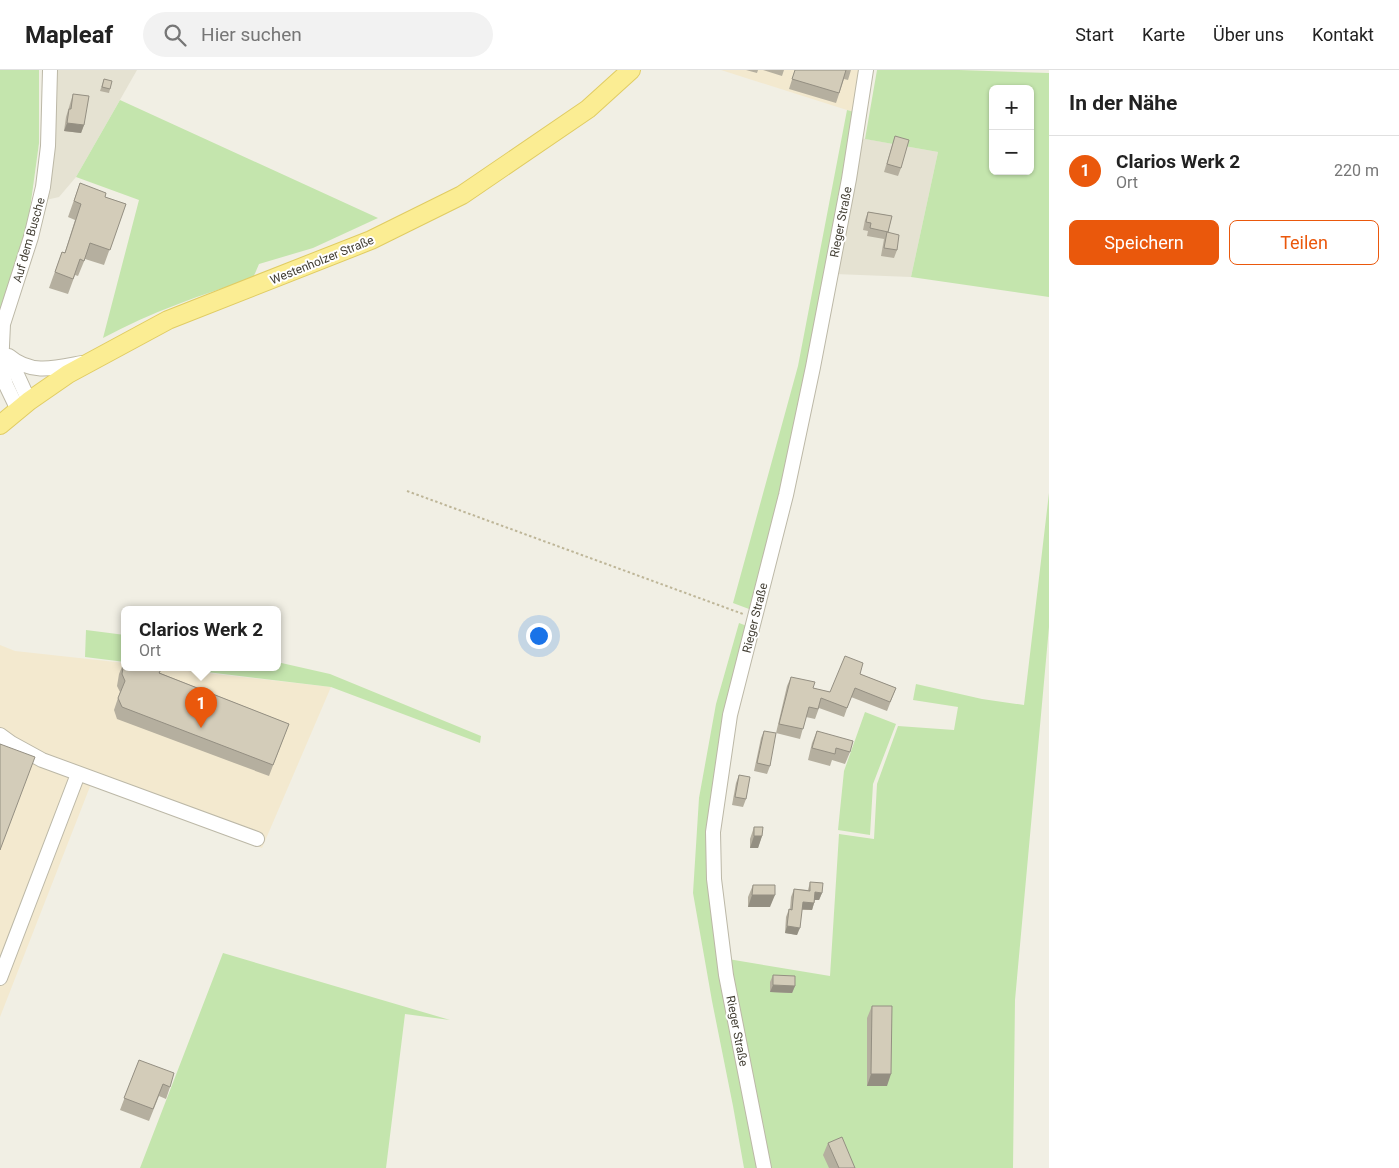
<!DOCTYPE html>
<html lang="de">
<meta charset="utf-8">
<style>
:root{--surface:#fff;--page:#f2f2f2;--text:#222;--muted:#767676;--line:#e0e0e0;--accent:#ea580c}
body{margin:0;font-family:Roboto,sans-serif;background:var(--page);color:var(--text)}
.controls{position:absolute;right:15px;top:15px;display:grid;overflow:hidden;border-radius:8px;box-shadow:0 1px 4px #0004}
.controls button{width:45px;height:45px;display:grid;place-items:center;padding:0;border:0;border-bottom:1px solid var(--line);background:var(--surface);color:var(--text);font:25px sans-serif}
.you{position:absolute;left:538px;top:565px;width:18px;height:18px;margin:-12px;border:4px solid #fff;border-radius:50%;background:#1a73e8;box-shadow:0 0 0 8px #1a73e833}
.badge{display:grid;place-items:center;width:32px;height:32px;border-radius:50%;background:var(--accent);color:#fff;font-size:16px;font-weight:700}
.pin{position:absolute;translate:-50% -41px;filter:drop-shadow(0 1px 2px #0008)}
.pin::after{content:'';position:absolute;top:26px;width:18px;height:15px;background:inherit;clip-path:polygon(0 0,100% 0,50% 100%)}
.popup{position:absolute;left:121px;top:536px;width:160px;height:65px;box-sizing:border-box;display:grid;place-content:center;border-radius:8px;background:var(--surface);filter:drop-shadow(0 1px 4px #0005);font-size:16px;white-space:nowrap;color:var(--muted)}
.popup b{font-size:19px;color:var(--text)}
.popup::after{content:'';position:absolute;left:50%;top:100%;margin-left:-10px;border:10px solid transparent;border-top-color:var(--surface)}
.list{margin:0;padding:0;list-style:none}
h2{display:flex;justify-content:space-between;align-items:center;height:65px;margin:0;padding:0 20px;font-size:21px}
h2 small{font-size:16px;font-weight:400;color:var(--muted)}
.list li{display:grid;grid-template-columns:32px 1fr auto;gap:15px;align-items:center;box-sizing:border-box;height:70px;padding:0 20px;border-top:1px solid var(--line)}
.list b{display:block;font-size:19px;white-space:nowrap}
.list p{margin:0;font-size:16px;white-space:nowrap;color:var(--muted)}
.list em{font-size:16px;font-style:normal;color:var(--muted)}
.actions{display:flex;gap:10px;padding:15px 20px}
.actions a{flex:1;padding:11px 0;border:1px solid var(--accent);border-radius:8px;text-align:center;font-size:18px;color:var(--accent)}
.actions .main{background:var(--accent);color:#fff}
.icon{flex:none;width:28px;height:28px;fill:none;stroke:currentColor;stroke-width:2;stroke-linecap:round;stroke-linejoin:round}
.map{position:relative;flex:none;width:1049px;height:1098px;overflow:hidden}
header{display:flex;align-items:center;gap:30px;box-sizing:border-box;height:70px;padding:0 25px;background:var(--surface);border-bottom:1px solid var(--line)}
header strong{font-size:24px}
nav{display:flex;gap:28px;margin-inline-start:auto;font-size:18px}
.search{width:350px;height:45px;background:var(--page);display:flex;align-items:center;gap:12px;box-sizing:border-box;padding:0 18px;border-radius:28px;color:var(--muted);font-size:19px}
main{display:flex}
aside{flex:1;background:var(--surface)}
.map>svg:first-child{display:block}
.residential{fill:#e5e2d2}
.commercial{fill:#f3e9cf}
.green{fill:#c4e5ad;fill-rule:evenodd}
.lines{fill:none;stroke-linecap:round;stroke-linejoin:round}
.minor-casing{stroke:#bcb8a7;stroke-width:16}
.major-casing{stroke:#e0cc63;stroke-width:20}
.path{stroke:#beb698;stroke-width:2;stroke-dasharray:2.5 2.5;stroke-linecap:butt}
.minor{stroke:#fff;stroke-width:14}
.major{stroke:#fbed93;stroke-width:18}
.wall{fill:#b5af9f}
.shaded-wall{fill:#948f82}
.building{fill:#d3ccb9;stroke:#948f82}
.labels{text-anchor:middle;stroke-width:4;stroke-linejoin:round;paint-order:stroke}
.street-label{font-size:12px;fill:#433f34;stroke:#fff}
</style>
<header>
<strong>Mapleaf</strong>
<div class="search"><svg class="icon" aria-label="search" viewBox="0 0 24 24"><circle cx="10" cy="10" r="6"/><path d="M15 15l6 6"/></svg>Hier suchen</div>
<nav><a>Start</a><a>Karte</a><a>Über uns</a><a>Kontakt</a></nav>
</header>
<main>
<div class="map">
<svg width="1049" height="1098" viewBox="0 0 1049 1098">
<rect width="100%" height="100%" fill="#f1efe4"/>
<g class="residential">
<polygon points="57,0 137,0 76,107 59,127 46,130"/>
<polygon points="860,68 938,82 911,207 835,204"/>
</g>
<g class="commercial">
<polygon points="721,0 860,0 854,42 847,40"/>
<polygon points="0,575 15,581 125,593 125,597 153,597 331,617 262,778 91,714 0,947"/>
</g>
<g class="green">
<polygon points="0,0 39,0 39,73 27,161 0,247"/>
<path d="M877,0H959L1049,3V227L911,207L938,82L865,69ZM993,19H1030V101H993Z"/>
<path d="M120,30L378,148L313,178L259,194L253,208C201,225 151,242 103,268L139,130L76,107Z"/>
<polygon points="847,40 854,42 808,296 781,424 749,539 733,533 798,296"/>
<polygon points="1049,423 1049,557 1015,930 1013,1098 769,1098 728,889 830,906 839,764 874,769 877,714 898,656 954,660 958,637 913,630 916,614 982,629 1024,635"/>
<polygon points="739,553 747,556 709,809 759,1098 744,1098 733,1036 712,931 693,823 699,728 716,634"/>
<polygon points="86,560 125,565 125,592 85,587"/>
<polygon points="277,592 330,604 481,666 480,673 331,617 166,597 277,597"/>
<polygon points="865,642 896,654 873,714 870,765 838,760 844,701"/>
<polygon points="223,883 450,950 405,944 386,1098 140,1098"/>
</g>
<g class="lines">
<g class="minor-casing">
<g id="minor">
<path d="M9,286C31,305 55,298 82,293"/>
<polyline points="9,287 29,331"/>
<polyline points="18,340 6,315 1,298 3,254 31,167 43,117 48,76 50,0"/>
<polyline points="0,665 11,673 42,690 257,769"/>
<polyline points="0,908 78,704"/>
<polyline points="764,1098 726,905 714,809 713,762 730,645 786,425 813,297 849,109 866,0"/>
</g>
</g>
<g class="major-casing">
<polyline id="major" points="0,355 29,331 68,304 168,250 371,170 462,125 588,39 631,0"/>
</g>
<polyline class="path" points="407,421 743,544"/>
<use href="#minor" class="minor"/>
<use href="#major" class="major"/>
</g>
<g class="wall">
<polygon points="746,0 758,0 757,3"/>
<polygon points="763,0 784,0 782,6"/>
<polygon points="795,0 851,0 848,10 844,9 836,33 789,19"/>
<polygon points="104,9 110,19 109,23 100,21"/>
<polygon points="73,24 84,55 81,63 64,61 66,47"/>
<polygon points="895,66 901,98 898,106 884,102"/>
<polygon points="80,113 105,127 126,134 104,195 85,189 78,206 75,205 68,224 49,218 62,182 65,182 75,150 68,147"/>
<polygon points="868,142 892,146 888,163 897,180 894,188 881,186 884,169 867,166 868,161 863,160 865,150"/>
<polygon points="124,592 160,603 289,654 269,706 117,649 114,640 120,622 117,616 119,604"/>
<polygon points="860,604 896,618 887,641 851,627 844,647 819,638 815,649 806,647 800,669 776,663 787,616 791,607 813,618 830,622"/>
<polygon points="764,661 770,696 767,704 754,701 761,668"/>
<polygon points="817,661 850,682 845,694 832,690 830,696 808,690 812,673"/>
<polygon points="739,705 746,729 743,737 732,735 736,713"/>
<polygon points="754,757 762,766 758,778 750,778 750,769"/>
<polygon points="810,812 822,823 819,830 815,830 812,840 802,840 797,865 785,863 786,847 789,839 790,839 791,827 794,819 808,820"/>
<polygon points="753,815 770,837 748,837 748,827"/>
<polygon points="773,905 795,916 792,923 770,922 770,912"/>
<polygon points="872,936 887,1016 867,1016 867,948"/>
<polygon points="139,990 170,1017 166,1029 159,1026 149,1051 120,1040"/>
<polygon points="828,1073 855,1098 829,1098 823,1085"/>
</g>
<g class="shaded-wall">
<polygon points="67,53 84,55 81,63 64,61"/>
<polygon points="754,766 762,766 758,778 750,778"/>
<polygon points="815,822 822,823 819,830 812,830"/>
<polygon points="752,825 775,825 770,837 748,837"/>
<polygon points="803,832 814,833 812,840 800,839"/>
<polygon points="787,856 800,858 797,865 785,863"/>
<polygon points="773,915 795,916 792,923 770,922"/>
<polygon points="871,1004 891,1004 887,1016 867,1016"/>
</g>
<g class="building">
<polygon points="795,0 846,0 839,23 792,9"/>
<polygon points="104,9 112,11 110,19 102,17"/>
<polygon points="73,24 89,26 84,55 67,53 69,39 71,39"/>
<polygon points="895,66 909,70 901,98 887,94"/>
<polygon points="80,113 106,123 105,127 126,134 110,180 90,173 84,191 80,189 73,209 55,202 62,182 65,183 81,134 74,131"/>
<polygon points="868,142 892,146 888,162 870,158 871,153 866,152"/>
<polygon points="887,162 899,165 897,180 884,178"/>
<polygon points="845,586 863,593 860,604 896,618 890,632 855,618 847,638 821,628 818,639 809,637 803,659 779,654 791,607 815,612 813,618 830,622"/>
<polygon points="124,592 125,592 125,597 159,597 162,598 159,603 289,654 273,695 122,637 118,628 125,611 122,604"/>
<polygon points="764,661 776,663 770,696 757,693"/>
<polygon points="817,661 853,671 850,682 836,678 835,684 812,678"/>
<polygon points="0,674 35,687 0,780"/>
<polygon points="739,705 750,707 746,729 735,727"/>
<polygon points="754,757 763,757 762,766 754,766"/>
<polygon points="810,812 823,813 822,823 815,822 814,833 803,832 800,858 787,856 789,839 792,840 794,819 810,821"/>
<polygon points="753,815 775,815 775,825 752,825"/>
<polygon points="773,905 795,906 795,916 773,915"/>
<polygon points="872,936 892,936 891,1004 871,1004"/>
<polygon points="139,990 174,1003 170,1017 163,1014 153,1039 124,1028"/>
<polygon points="842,1067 855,1098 839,1098 828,1073"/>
</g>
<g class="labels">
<g class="street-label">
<text transform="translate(841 152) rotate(-79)" y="4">Rieger Straße</text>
<text transform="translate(29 170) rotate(-74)" y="4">Auf dem Busche</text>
<text transform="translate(322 190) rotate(-22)" y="4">Westenholzer Straße</text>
<text transform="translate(755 548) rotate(-76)" y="4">Rieger Straße</text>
<text transform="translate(737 961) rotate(79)" y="4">Rieger Straße</text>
</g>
</g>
</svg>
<div class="controls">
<button>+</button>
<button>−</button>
</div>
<div class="you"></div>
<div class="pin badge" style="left:201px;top:658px">1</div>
<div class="popup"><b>Clarios Werk 2</b>Ort</div>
</div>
<aside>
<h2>In der Nähe<small></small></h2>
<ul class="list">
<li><span class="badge">1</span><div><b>Clarios Werk 2</b><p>Ort</p></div><em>220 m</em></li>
</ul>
<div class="actions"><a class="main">Speichern</a><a>Teilen</a></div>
</aside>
</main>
